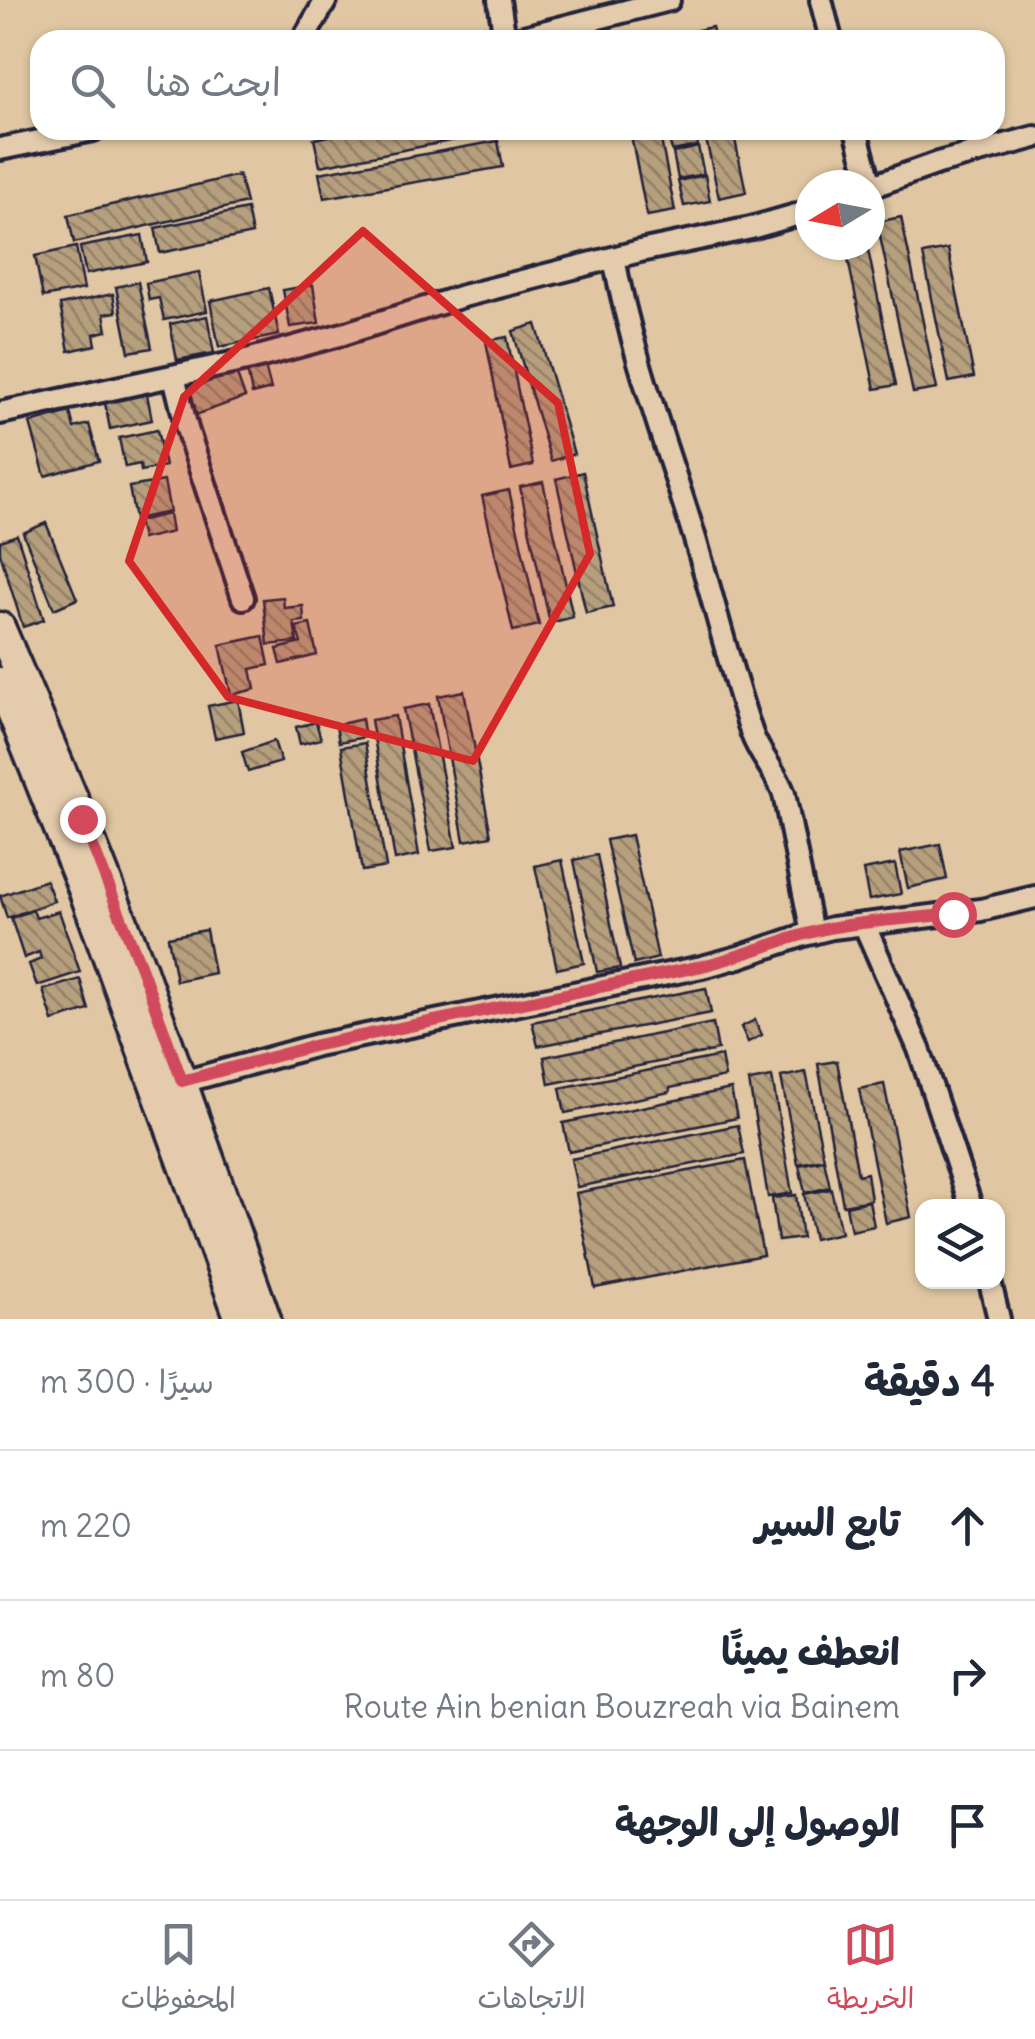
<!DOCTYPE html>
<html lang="ar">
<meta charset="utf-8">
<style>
:root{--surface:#fff;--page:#f6f6f7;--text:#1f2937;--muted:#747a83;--line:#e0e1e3;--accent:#d1495b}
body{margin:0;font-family:Delius,"Playpen Sans Arabic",sans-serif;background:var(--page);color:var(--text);direction:rtl}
.controls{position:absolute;right:30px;bottom:30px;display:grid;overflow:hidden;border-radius:20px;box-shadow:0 2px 8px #0004}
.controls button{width:90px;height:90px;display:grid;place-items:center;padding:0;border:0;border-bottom:2px solid var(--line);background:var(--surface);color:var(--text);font:50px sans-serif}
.compass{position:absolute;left:795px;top:170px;width:90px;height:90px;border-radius:50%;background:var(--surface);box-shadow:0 2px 8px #0004;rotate:260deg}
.stop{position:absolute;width:30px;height:30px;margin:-22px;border:8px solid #d1495b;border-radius:50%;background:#fff}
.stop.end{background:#d1495b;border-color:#fff;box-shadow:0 2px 10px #0008}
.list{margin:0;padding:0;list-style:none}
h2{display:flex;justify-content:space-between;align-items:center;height:130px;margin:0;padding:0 40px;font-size:42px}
h2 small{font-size:32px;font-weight:400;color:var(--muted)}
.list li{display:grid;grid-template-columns:65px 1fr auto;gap:30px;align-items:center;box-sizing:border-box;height:150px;padding:0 40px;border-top:2px solid var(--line)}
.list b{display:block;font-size:38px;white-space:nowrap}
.list p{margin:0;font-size:32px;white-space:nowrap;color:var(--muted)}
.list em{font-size:32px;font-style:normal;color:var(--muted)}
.icon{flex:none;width:55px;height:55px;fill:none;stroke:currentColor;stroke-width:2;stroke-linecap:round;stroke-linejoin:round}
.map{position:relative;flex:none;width:1035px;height:1319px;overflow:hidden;direction:ltr}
.search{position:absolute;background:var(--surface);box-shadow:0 2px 8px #0004;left:30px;right:30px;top:30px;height:110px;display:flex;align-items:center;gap:25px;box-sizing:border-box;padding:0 35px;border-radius:30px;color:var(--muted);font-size:38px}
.sheet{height:580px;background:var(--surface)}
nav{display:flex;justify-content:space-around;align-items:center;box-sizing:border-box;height:140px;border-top:2px solid var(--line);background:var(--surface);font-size:28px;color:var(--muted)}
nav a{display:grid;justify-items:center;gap:5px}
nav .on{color:var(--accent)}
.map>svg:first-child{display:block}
.building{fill:url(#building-back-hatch);stroke:#22223b;stroke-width:2.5}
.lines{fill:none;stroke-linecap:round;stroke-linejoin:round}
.street-casing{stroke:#22223b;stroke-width:28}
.secondary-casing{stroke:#22223b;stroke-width:35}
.street{stroke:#e4cbac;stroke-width:20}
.secondary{stroke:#e4cbac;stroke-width:28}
.route{stroke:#d1495b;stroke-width:12}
.marked{fill:#d62828;fill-opacity:0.2;stroke:#d62828;stroke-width:8;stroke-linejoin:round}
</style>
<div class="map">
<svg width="1035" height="1319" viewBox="0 0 1035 1319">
<defs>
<pattern id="building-back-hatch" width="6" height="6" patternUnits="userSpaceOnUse" patternTransform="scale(2.5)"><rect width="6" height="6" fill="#b69f7d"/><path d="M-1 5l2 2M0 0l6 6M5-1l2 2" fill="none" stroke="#948168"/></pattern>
</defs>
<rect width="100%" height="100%" fill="#e0c6a2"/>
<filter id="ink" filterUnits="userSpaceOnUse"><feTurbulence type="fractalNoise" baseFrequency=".01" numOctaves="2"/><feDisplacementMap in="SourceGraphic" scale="20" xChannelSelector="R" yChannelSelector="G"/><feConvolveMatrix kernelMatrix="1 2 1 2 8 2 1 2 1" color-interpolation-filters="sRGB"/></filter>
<g filter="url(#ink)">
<g class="building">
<polygon points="712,27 715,40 685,40 684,33"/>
<polygon points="359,130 497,130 497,132 320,166 314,139"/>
<polygon points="630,130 659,130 675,211 647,216"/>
<polygon points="667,130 695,130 698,146 672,151"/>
<polygon points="704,130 733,130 746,192 719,198"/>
<polygon points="498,141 503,167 324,198 319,173"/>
<polygon points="698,147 704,174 678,179 673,153"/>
<polygon points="239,175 246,203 74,243 68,215"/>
<polygon points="705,175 710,201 684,206 678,181"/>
<polygon points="247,209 252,234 160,253 155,228"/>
<polygon points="901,217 937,389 913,393 877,222"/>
<polygon points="142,235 147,262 86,274 80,247"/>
<polygon points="845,245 867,245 896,385 875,389"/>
<polygon points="76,247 84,289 43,297 35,256"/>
<polygon points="948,249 974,377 949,382 923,254"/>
<polygon points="199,272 207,311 164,320 159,298 149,300 146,283"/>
<polygon points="138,282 152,348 129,352 116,287"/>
<polygon points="313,285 319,323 290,327 283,290"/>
<polygon points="269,288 279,335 219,347 210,301"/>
<polygon points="113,294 116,312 104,314 107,331 94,334 96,345 69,351 60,305"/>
<polygon points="207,316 214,353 177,360 170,324"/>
<polygon points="536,324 574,454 551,461 513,331"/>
<polygon points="507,337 533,465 511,470 486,341"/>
<polygon points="265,366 271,389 252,394 247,370"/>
<polygon points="236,372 245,397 177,422 168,396"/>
<polygon points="146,389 152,420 110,429 104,398"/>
<polygon points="70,412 74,428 89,424 99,461 45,476 30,423"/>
<polygon points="157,430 165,466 141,471 140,464 125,467 119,438"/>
<polygon points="583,472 613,607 586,613 556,479"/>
<polygon points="164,481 170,512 135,519 129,487"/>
<polygon points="543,482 573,617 550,623 520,487"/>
<polygon points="509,490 539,625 513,631 482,496"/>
<polygon points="169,514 172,532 142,539 138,521"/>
<polygon points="46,523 77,599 54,609 23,533"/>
<polygon points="17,535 44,620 23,627 0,553 0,541"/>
<polygon points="283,597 284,608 303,606 304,621 294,622 297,642 268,645 263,599"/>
<polygon points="310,624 317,655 281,664 277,649 301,643 296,627"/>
<polygon points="263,636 269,665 251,669 255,689 231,695 220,645"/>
<polygon points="464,691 491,836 464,841 438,696"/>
<polygon points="238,700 244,732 215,738 208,706"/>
<polygon points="429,704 456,847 431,851 403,709"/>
<polygon points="395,716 419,855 395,860 371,720"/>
<polygon points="362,719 365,737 339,742 336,725"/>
<polygon points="316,722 321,739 300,744 296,727"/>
<polygon points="274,741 281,762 248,772 242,752"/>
<polygon points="365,743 386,867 362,871 341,747"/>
<polygon points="631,835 658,958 634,964 606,840"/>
<polygon points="940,844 947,879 908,888 900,852"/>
<polygon points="597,855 620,968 597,972 574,860"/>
<polygon points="562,860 584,963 557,969 535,866"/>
<polygon points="895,864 901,894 869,900 863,870"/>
<polygon points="46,880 54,901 7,918 0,896"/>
<polygon points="33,910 36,918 59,911 80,972 37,986 29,964 41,959 39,952 24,958 11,918"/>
<polygon points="206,930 214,973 176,981 168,937"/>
<polygon points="80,979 89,1010 53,1021 43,990"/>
<polygon points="706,988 711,1013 538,1046 532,1022"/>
<polygon points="755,1020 762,1035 748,1042 741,1027"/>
<polygon points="713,1023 718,1050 549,1084 544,1057"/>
<polygon points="721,1056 725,1077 670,1088 670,1092 565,1113 560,1088"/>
<polygon points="837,1061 858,1175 867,1173 871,1200 843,1205 818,1064"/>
<polygon points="806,1072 824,1159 798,1164 781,1077"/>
<polygon points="772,1077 792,1193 768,1197 749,1081"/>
<polygon points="884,1084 911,1217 886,1223 859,1089"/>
<polygon points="731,1089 737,1118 569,1152 563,1123"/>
<polygon points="738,1125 744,1154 577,1187 571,1159"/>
<polygon points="745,1160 763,1255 595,1288 576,1193"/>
<polygon points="824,1160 830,1187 805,1193 799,1165"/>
<polygon points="831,1189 841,1233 814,1239 804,1194"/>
<polygon points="796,1195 802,1238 778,1241 772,1198"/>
<polygon points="869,1201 874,1226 851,1231 846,1206"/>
</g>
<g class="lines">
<g class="street-casing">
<g id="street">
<polyline points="499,0 505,40"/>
<polyline points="821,0 831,40"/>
<polyline points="303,40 326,0"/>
<polyline points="512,40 669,0"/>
<polyline points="856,130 871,186"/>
<polyline points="0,149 93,130"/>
<polyline points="870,187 938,163 1035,137"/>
<path d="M614,258C631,351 664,439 692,529C713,597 729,666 752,734C760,756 777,773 784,794L812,933"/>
<polyline points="174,376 187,429 243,598"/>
<polyline points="0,413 251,359 343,334 463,296 640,251 751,228 810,211"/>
<polyline points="864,924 919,1049 971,1206"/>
<polyline points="168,1086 317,1045 702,967 739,957 804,935 832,928 981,910 1035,897"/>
<polyline points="990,1282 999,1319"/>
</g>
</g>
<g class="secondary-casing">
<g id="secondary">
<polyline points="0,627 82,819 142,970 266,1319"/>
<polyline points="0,682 83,889 240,1319"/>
</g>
</g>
<use href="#street" class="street"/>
<use href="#secondary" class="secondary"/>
</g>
</g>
<g class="lines" filter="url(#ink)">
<path class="route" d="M82,819L142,970L182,1081L317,1045L702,966C745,956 786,937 829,928C869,920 912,919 953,914"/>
</g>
<path class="marked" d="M363,231L558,403L590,554L473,761L228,697L129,561L184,397Z"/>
</svg>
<div class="controls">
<button><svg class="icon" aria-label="layers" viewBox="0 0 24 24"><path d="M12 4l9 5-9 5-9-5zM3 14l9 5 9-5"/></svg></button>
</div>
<svg class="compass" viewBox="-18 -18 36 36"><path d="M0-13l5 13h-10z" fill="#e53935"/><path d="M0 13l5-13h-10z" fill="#747a83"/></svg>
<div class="stop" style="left:953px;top:914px"></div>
<div class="stop end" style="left:82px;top:819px"></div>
<div class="search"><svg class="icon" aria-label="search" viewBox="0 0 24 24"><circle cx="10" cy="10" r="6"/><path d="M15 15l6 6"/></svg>ابحث هنا</div>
</div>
<section class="sheet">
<h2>4 دقيقة<small>سيرًا · 300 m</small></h2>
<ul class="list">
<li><svg class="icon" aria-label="ahead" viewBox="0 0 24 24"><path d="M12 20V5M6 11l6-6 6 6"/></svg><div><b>تابع السير</b></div><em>220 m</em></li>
<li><svg class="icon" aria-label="right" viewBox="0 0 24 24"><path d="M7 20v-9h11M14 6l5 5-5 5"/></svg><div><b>انعطف يمينًا</b><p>Route Ain benian Bouzreah via Bainem</p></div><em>80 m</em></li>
<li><svg class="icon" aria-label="arrive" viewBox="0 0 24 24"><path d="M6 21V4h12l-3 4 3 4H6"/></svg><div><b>الوصول إلى الوجهة</b></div></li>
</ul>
</section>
<nav>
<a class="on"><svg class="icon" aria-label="map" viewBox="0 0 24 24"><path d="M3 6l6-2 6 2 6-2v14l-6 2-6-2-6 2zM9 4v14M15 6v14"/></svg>الخريطة</a>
<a><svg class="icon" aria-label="directions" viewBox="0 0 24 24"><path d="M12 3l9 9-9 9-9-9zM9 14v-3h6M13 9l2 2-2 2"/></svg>الاتجاهات</a>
<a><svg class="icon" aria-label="saved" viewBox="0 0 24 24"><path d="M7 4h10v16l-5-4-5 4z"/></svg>المحفوظات</a>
</nav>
